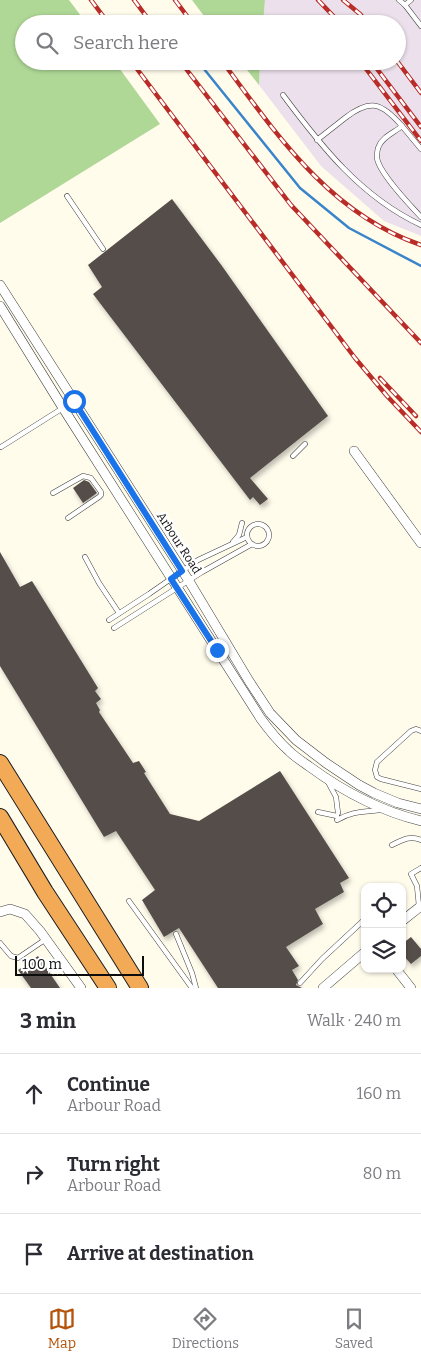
<!DOCTYPE html>
<meta charset="utf-8">
<style>
:root{--surface:#fff;--page:#f7f7f7;--text:#2b2b33;--muted:#7c7c81;--line:#e1e1e2;--accent:#b45309}
body{margin:0;font-family:Bitter,serif;background:var(--page);color:var(--text)}
.controls{position:absolute;right:15px;bottom:15px;display:grid;overflow:hidden;border-radius:10px;box-shadow:0 1px 4px #0004}
.controls button{width:45px;height:45px;display:grid;place-items:center;padding:0;border:0;border-bottom:1px solid var(--line);background:var(--surface);color:var(--text);font:25px sans-serif}
.scale{position:absolute;left:15px;bottom:12px;width:129px;box-sizing:border-box;padding-left:5px;border:2px solid #0c0c0c;border-top:0;font-size:14px;line-height:18px;white-space:nowrap;color:#0c0c0c;-webkit-text-stroke:4px #fff;paint-order:stroke}
.stop{position:absolute;width:15px;height:15px;margin:-11px;border:4px solid #1a73e8;border-radius:50%;background:#fff}
.stop.end{background:#1a73e8;border-color:#fff;box-shadow:0 1px 5px #0008}
.list{margin:0;padding:0;list-style:none}
h2{display:flex;justify-content:space-between;align-items:center;height:65px;margin:0;padding:0 20px;font-size:21px}
h2 small{font-size:16px;font-weight:400;color:var(--muted)}
.list li{display:grid;grid-template-columns:32px 1fr auto;gap:15px;align-items:center;box-sizing:border-box;height:80px;padding:0 20px;border-top:1px solid var(--line)}
.list b{display:block;font-size:19px;white-space:nowrap}
.list p{margin:0;font-size:16px;white-space:nowrap;color:var(--muted)}
.list em{font-size:16px;font-style:normal;color:var(--muted)}
.icon{flex:none;width:28px;height:28px;fill:none;stroke:currentColor;stroke-width:2;stroke-linecap:round;stroke-linejoin:round}
.map{position:relative;flex:none;width:421px;height:988px;overflow:hidden}
.search{position:absolute;background:var(--surface);box-shadow:0 1px 4px #0004;left:15px;right:15px;top:15px;height:55px;display:flex;align-items:center;gap:12px;box-sizing:border-box;padding:0 18px;border-radius:28px;color:var(--muted);font-size:19px}
.sheet{height:305px;background:var(--surface)}
nav{display:flex;justify-content:space-around;align-items:center;box-sizing:border-box;height:70px;border-top:1px solid var(--line);background:var(--surface);font-size:14px;color:var(--muted)}
nav a{display:grid;justify-items:center;gap:2px}
nav .on{color:var(--accent)}
.map>svg:first-child{display:block}
.industrial{fill:#ebe0eb}
.forest{fill:#afd896}
.lines{fill:none;stroke-linecap:round;stroke-linejoin:round}
.stream{stroke:#3a85ca;stroke-width:2.5}
.building{fill:#554e49;filter:url(#shadow)}
.lane-casing{stroke:#3f3f3f;stroke-width:5.5}
.street-casing{stroke:#3f3f3f;stroke-width:10}
.highway-casing{stroke:#1d1d1d;stroke-width:18}
.lane{stroke:#fff;stroke-width:4.5}
.street{stroke:#fff;stroke-width:9}
.highway{stroke:#f2aa57;stroke-width:16}
.rail-casing{stroke:#b92c27;stroke-width:4.5}
.rail{stroke:#fff;stroke-width:2.5;stroke-dasharray:8;stroke-linecap:butt}
.route{stroke:#1a73e8;stroke-width:6}
.labels{text-anchor:middle;stroke-width:5;stroke-linejoin:round;paint-order:stroke}
.street-label{font-size:12px;fill:#0c0c0c;stroke:#fff}
</style>
<div class="map">
<svg width="421" height="988" viewBox="0 0 421 988">
<defs>
<filter id="shadow"><feDropShadow dx="2" dy="3.5" stdDeviation="2.5" flood-color="#0004"/></filter>
</defs>
<rect width="100%" height="100%" fill="#fffcec"/>
<polygon class="industrial" points="265,0 421,0 421,236 384,221 321,166 259,85 260,61 397,61 397,24 263,24"/>
<g class="forest">
<polygon points="0,0 69,0 87,24 24,24 24,61 114,61 160,124 0,223"/>
<polygon points="192,0 265,0 263,24 210,24"/>
<polygon points="240,61 260,61 259,85"/>
</g>
<g class="lines">
<polyline class="stream" points="200,64 300,188 349,228 421,266"/>
</g>
<g class="building">
<polygon points="172,199 222,266 328,416 250,478 268,499 260,505 253,497 250,500 93,294 102,287 88,265"/>
<polygon points="84,480 89,482 97,493 83,503 73,488"/>
<polygon points="0,552 20,587 32,581 98,688 95,691 101,699 96,703 100,710 99,712 133,763 139,761 146,772 144,773 170,814 199,821 280,771 349,878 340,883 344,892 315,909 323,924 286,947 299,966 292,970 298,980 296,985 302,988 218,988 179,928 164,937 142,900 155,890 116,831 104,837 0,666"/>
<polygon points="411,937 421,949 421,956 411,964 402,954 402,944"/>
<polygon points="38,956 60,988 31,988 18,970"/>
</g>
<g class="lines">
<g class="lane-casing">
<g id="lane">
<polyline points="399,0 405,5 421,26"/>
<polyline points="405,5 411,0"/>
<path d="M283,95C321,146 361,197 421,225"/>
<path d="M317,140C326,133 336,125 345,118C371,98 382,103 402,126"/>
<path d="M421,149L402,126C395,132 382,137 379,146C377,149 377,154 377,158C379,173 410,205 421,217"/>
<polyline points="67,196 103,249"/>
<polyline points="1,447 74,401"/>
<polyline points="293,456 305,444"/>
<polyline points="53,493 83,476 91,478 101,492 101,495 99,497 68,518"/>
<circle cx="258" cy="535" r="11"/>
<polyline points="233,542 239,535 242,523"/>
<polyline points="85,557 99,583 119,613"/>
<polyline points="109,620 149,594 198,560 247,537"/>
<polyline points="114,628 202,572 252,544"/>
<polyline points="421,731 416,729 411,731 377,762 375,770 377,777 381,779 421,789"/>
<polyline points="328,782 336,797 338,813"/>
<polyline points="318,812 337,816"/>
<path d="M337,820C353,811 363,812 380,810"/>
<path d="M392,845C402,840 410,835 421,840"/>
<polyline points="129,901 192,988"/>
<polyline points="419,906 417,886 411,874 421,868"/>
<polyline points="176,934 192,973 196,988"/>
<polyline points="0,943 11,956 18,958 46,939"/>
<polyline points="300,983 322,959 364,920"/>
</g>
</g>
<g class="street-casing">
<g id="street">
<polyline points="0,285 189,581 249,681 270,713 296,740 326,763 359,785 374,793 398,803 421,809"/>
<path d="M0,306L63,408L261,719C269,730 278,741 289,751C295,757 303,762 310,767C344,792 381,811 421,821"/>
<polyline points="354,451 421,543"/>
<polyline points="0,912 10,909 25,914 40,931 81,988"/>
<polyline points="402,921 421,906"/>
<polyline points="396,969 411,988"/>
<polyline points="323,988 365,952"/>
</g>
</g>
<g class="highway-casing">
<g id="highway">
<polyline points="0,763 140,988"/>
<polyline points="0,817 45,892 108,988"/>
</g>
</g>
<use href="#lane" class="lane"/>
<use href="#street" class="street"/>
<use href="#highway" class="highway"/>
<g class="rail-casing">
<g id="rail">
<polyline points="91,0 109,24"/>
<polyline points="134,0 152,24"/>
<polyline points="175,0 193,24"/>
<polyline points="318,0 341,24"/>
<polyline points="343,0 360,14 368,24"/>
<polyline points="131,61 355,358 387,396 421,432"/>
<polyline points="180,61 291,205 421,343"/>
<path d="M222,61C277,135 330,214 421,245"/>
<polyline points="360,61 421,141"/>
<polyline points="371,61 421,127"/>
<polyline points="397,61 421,93"/>
<polyline points="380,378 416,416"/>
</g>
</g>
<use href="#rail" class="rail"/>
</g>
<g class="lines">
<polyline class="route" points="74,401 182,571 171,579 217,650"/>
</g>
<g class="labels">
<g class="street-label">
<text transform="translate(179 543) rotate(57)" y="4">Arbour Road</text>
</g>
</g>
</svg>
<div class="controls">
<button><svg class="icon" aria-label="locate" viewBox="0 0 24 24"><circle cx="12" cy="12" r="6"/><path d="M12 2v4M12 18v4M2 12h4M18 12h4"/></svg></button>
<button><svg class="icon" aria-label="layers" viewBox="0 0 24 24"><path d="M12 4l9 5-9 5-9-5zM3 14l9 5 9-5"/></svg></button>
</div>
<div class="scale">100 m</div>
<div class="stop" style="left:74px;top:401px"></div>
<div class="stop end" style="left:217px;top:650px"></div>
<div class="search"><svg class="icon" aria-label="search" viewBox="0 0 24 24"><circle cx="10" cy="10" r="6"/><path d="M15 15l6 6"/></svg>Search here</div>
</div>
<section class="sheet">
<h2>3 min<small>Walk · 240 m</small></h2>
<ul class="list">
<li><svg class="icon" aria-label="ahead" viewBox="0 0 24 24"><path d="M12 20V5M6 11l6-6 6 6"/></svg><div><b>Continue</b><p>Arbour Road</p></div><em>160 m</em></li>
<li><svg class="icon" aria-label="right" viewBox="0 0 24 24"><path d="M7 20v-9h11M14 6l5 5-5 5"/></svg><div><b>Turn right</b><p>Arbour Road</p></div><em>80 m</em></li>
<li><svg class="icon" aria-label="arrive" viewBox="0 0 24 24"><path d="M6 21V4h12l-3 4 3 4H6"/></svg><div><b>Arrive at destination</b></div></li>
</ul>
</section>
<nav>
<a class="on"><svg class="icon" aria-label="map" viewBox="0 0 24 24"><path d="M3 6l6-2 6 2 6-2v14l-6 2-6-2-6 2zM9 4v14M15 6v14"/></svg>Map</a>
<a><svg class="icon" aria-label="directions" viewBox="0 0 24 24"><path d="M12 3l9 9-9 9-9-9zM9 14v-3h6M13 9l2 2-2 2"/></svg>Directions</a>
<a><svg class="icon" aria-label="saved" viewBox="0 0 24 24"><path d="M7 4h10v16l-5-4-5 4z"/></svg>Saved</a>
</nav>
